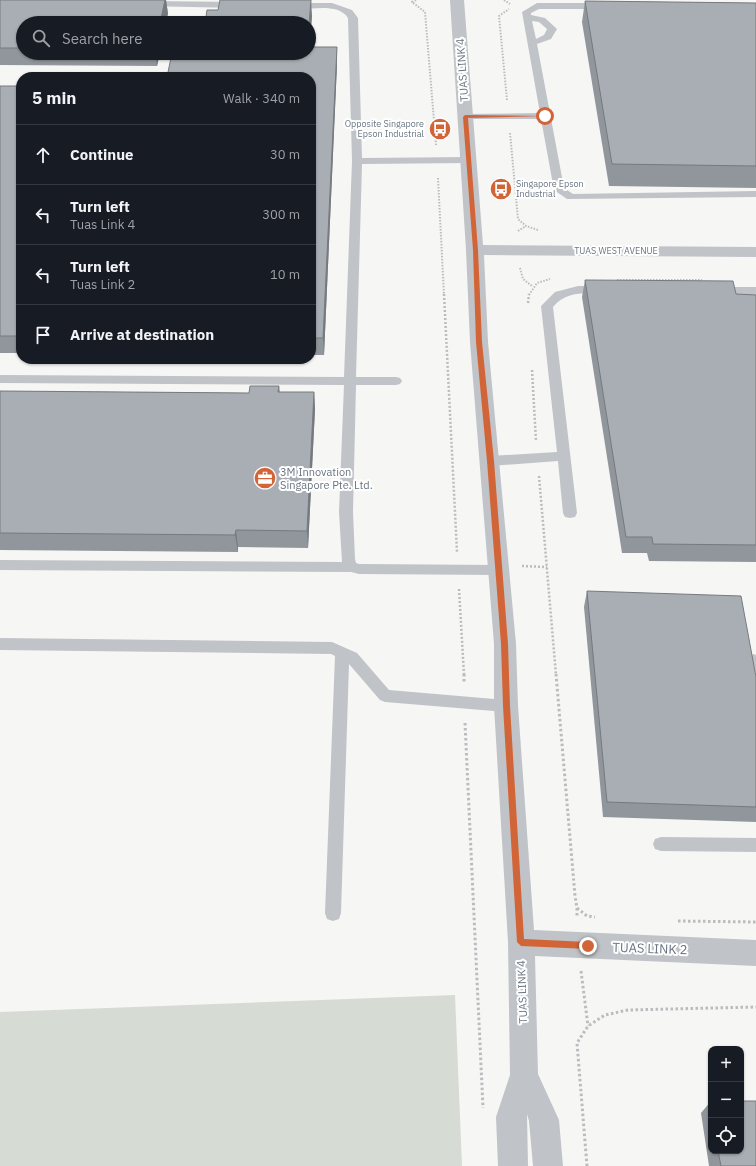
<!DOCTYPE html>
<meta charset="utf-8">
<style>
:root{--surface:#171b24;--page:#242831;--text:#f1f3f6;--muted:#9ea1a6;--line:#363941}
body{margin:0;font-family:"IBM Plex Sans",sans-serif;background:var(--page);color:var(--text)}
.controls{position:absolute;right:12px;bottom:12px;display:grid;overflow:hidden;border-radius:8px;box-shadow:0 1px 3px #0004}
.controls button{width:36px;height:36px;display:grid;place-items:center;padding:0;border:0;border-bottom:1px solid var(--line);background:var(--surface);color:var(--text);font:20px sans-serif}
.stop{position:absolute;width:12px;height:12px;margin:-9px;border:3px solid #d26538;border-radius:50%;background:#fff}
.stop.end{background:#d26538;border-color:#fff;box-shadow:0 1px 4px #0008}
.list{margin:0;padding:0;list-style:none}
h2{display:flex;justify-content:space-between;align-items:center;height:52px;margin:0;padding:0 16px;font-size:17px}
h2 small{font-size:13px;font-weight:400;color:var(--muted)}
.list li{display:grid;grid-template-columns:26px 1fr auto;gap:12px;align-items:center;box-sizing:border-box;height:60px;padding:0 16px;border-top:1px solid var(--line)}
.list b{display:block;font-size:15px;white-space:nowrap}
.list p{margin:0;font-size:13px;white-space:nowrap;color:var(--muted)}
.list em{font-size:13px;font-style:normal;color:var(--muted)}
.icon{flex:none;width:22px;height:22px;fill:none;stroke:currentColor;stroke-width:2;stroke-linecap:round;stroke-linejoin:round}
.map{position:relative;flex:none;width:756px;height:1166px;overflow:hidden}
.search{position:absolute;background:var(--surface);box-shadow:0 1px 3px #0004;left:16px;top:16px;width:300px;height:44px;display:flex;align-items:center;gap:10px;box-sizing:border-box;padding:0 14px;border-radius:22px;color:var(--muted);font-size:15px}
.panel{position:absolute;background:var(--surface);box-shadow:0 1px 3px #0004;left:16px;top:72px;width:300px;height:292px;border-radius:16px}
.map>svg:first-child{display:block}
.green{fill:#d6dbd3}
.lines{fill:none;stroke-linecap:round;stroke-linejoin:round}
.path-far2{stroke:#babcbf;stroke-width:2;stroke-dasharray:1.5 1.5;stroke-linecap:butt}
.path-far1{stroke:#babcbf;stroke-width:2.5;stroke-dasharray:2 2;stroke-linecap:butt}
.path{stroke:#babcbf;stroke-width:3;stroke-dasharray:2.5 2.5;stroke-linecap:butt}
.service{fill:#c0c3c7;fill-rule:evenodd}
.minor{fill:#c0c3c7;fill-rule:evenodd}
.wall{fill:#90969b}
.shaded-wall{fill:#767a7e}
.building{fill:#a8aeb4;stroke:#767a7e}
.route{fill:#d26538}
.labels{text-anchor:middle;stroke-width:4;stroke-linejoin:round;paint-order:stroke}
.far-poi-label{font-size:9px;fill:#687582;stroke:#fff;text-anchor:end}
.far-street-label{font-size:9px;fill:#687582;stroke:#fff}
.street-label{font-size:11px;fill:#687582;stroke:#fff}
.poi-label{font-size:11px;fill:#687582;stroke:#fff;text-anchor:start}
.near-street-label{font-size:13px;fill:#687582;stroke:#fff}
</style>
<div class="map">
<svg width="756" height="1166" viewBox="0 0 756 1166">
<rect width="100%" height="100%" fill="#f6f6f4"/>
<polygon class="green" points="455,995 462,1166 0,1166 0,1012"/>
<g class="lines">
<g class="path-far2">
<polyline points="416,0 412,2 425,12 436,145"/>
<polyline points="504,0 510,4"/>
<polyline points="507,100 499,16 509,9"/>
<polyline points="510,133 518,219 526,226 538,230"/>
<polyline points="438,178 444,295"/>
<polyline points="518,231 526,226"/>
<polyline points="520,268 523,279 532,286"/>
<polyline points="617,280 702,280"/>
<polyline points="529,295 537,283 550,279"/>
</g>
<g class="path-far1">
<polyline points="444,294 457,552"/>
<polyline points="528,303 529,294"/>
<polyline points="532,370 536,441"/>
<polyline points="539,476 556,675"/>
<polyline points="522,566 547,567"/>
<polyline points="459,589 464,675"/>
</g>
<g class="path">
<polyline points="464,674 464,682"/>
<polyline points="556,674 575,896 577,908 587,916 595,917"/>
<polyline points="465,723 483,1108"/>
<polyline points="577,908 577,918"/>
<polyline points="678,921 756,922"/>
<polyline points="581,971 588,1026"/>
<polyline points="587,1166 577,1043 588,1026 605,1015 628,1010 756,1007"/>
</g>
<g class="service">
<polygon points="147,1 239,2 243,5 239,8 144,6 144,2"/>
<path d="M293,3H332L352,10L358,18L362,158L469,157L474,160L469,163L362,164L356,377H396L400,378L402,381L400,384L396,385H356L353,512L355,559L356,563L359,564L498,565L503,566L505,570L503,574L498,575L359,574L351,572L0,570V560L342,562L339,512L344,385L0,383V375L344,377L352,161L348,18C337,1 307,12 290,8V4Z"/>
<path d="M537,3H604L608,6L604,9H539L531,13V15L545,18L557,29L551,39L537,44L564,188L573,194L756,191V197L567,199L554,190L541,119H462L460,117L465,114L540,113L522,12ZM532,21L539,22L547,29L544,35L536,39Z"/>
<path d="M578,286H602L608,290C601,299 572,284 553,307L577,513L575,517L570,518L565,517L563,513L558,461L490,466L485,464L484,461L485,458L490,456L557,452L541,306L555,292Z"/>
<polygon points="716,287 756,287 756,295 712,294 710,291 712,288"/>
<polygon points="0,638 332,642 357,653 389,690 506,700 511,701 514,706 511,711 506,712 385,702 380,700 349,664 341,913 339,919 333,921 327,919 325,913 335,656 331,654 0,650"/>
<polygon points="754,654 756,655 756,672 751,670 747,660 749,656"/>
<polygon points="661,837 756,838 756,852 661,851 655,849 653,844 655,839"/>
</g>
<polygon class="minor" points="450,0 464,0 483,245 756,247 756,257 484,255 488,342 516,644 518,706 534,930 756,940 756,966 535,956 538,1074 559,1120 563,1166 533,1166 529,1121 527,1114 528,1166 498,1166 496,1117 510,1075 508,942 494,706 494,644 470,342 466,250"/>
</g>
<g class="wall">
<polygon points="0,0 166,0 168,14 23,23 23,53 160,53 157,66 0,65"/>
<polygon points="585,1 756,3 756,188 609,186 582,22"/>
<polygon points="312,16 309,47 337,47 337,64 324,355 311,355 311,77 309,53 309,23"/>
<rect x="0" y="86" width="21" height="267"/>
<polygon points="585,280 736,294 756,295 756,562 649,561 647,553 622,553 582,297"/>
<polygon points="279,386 280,392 314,392 315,409 308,548 238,547 238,552 0,550 0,391 249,393"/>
<polygon points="587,591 756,677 756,822 603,817 584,607"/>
<polygon points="711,1101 711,1151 741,1151 756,1166 709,1166 701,1113"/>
</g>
<g class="shaded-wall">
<polygon points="165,0 166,0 168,14 166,23 160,23"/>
<polygon points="311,0 312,16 309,52 309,24"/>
<polygon points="337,47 337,64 324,355 323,338"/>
<polygon points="155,53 160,53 157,66"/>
<polygon points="314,392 315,409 308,548 307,531"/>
<polygon points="236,530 238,547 238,552 235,535"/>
</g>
<g class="building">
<polygon points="0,0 165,0 160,23 23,23 23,48 0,48"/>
<polygon points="220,0 311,0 309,24 309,23 205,23 207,10 218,10"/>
<polygon points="585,1 756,3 756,166 612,164"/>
<polygon points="309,47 337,47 323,338 311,338 311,77 167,77 172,53 309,53"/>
<rect x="0" y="86" width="21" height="250"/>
<polygon points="585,280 733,281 736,294 756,295 756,545 653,544 652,537 626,537"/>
<polygon points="250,386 279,386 278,392 314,392 307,531 236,530 235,535 0,533 0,391 249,393"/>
<polygon points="587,591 741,596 756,677 756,807 607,802"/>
<polygon points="741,1101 756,1101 756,1166 721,1166 718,1151 741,1151"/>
</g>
<polygon class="route" points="465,115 547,116 468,118 478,250 482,342 494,461 508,644 510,706 524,939 588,942 592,946 588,949 521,946 517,942 503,706 501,644 487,461 476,342 473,250 463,117"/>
<defs>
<g id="bus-disc" transform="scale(1.15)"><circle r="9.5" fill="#d26538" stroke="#fff"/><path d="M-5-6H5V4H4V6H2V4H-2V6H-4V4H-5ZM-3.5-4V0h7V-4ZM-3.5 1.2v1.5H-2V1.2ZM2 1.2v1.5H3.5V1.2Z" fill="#fff"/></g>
<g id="office-disc" transform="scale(1.15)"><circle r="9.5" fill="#d26538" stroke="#fff"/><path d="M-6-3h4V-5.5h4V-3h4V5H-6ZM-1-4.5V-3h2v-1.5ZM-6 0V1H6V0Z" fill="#fff"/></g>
</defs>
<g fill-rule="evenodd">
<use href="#bus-disc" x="440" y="129"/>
<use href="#bus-disc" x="501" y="189"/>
<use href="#office-disc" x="265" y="478"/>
</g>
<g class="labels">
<g class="far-poi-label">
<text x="424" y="127">Opposite Singapore<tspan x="424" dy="10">Epson Industrial</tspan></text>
<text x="516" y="187" text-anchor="start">Singapore Epson<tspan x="516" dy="10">Industrial</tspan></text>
</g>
<g class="far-street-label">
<text x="616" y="254">TUAS WEST AVENUE</text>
</g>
<g class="street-label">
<text transform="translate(462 70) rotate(-94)" y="4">TUAS LINK 4</text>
<text transform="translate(522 992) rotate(-92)" y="4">TUAS LINK 4</text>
</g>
<g class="poi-label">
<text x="280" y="476">3M Innovation<tspan x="280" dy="13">Singapore Pte. Ltd.</tspan></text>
</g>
<g class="near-street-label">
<text transform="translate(650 948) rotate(2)" y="5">TUAS LINK 2</text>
</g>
</g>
</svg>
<div class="controls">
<button>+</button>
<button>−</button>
<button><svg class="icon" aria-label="locate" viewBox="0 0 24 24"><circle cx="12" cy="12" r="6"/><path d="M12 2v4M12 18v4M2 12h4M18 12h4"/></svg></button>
</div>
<div class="stop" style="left:545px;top:116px"></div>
<div class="stop end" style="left:588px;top:946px"></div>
<div class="search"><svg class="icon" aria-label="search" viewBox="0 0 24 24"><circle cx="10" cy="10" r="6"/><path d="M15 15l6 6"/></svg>Search here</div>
<section class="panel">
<h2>5 min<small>Walk · 340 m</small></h2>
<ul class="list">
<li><svg class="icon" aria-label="ahead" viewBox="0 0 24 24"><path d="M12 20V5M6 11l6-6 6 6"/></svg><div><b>Continue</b></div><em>30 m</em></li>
<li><svg class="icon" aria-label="left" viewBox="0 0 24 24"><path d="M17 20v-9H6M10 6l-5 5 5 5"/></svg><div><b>Turn left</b><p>Tuas Link 4</p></div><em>300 m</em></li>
<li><svg class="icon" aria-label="left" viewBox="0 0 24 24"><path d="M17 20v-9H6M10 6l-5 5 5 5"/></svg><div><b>Turn left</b><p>Tuas Link 2</p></div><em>10 m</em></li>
<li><svg class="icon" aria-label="arrive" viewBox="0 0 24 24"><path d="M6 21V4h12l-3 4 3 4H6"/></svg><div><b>Arrive at destination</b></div></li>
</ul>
</section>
</div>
